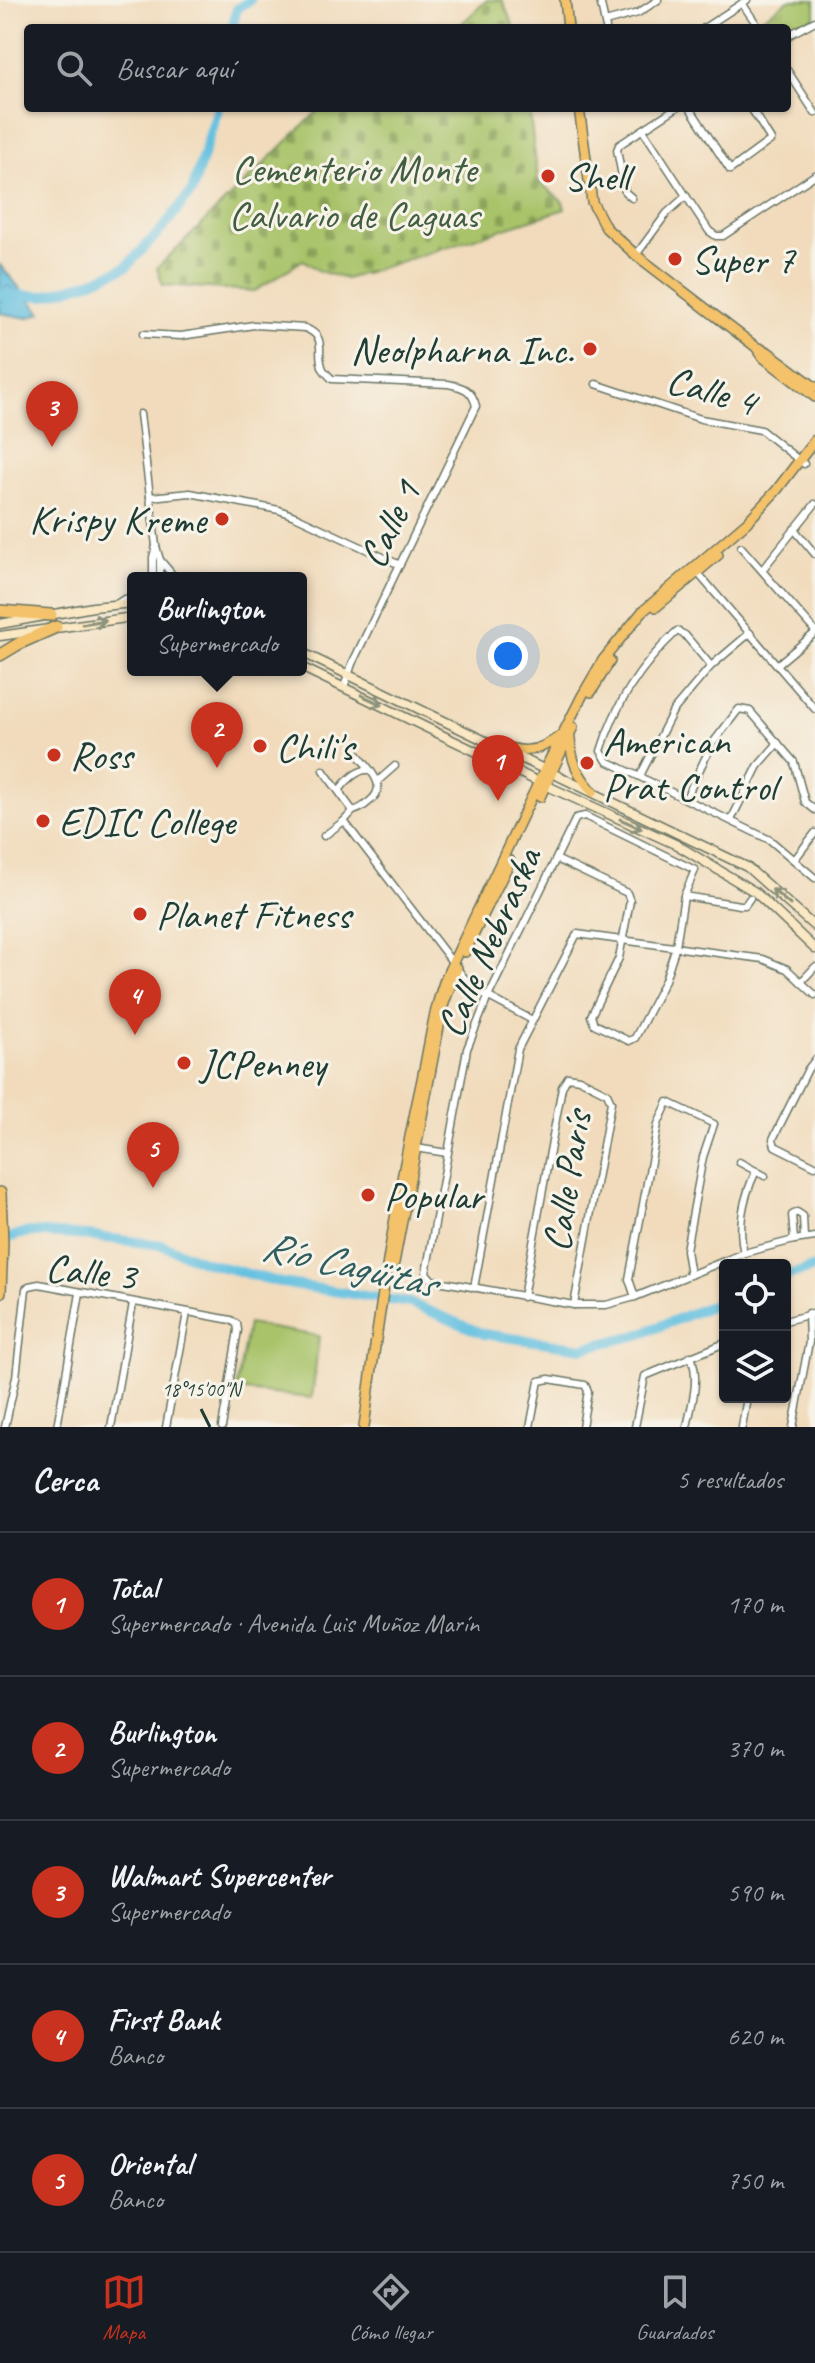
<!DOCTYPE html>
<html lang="es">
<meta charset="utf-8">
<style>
:root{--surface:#171b24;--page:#20242c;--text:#f1f3f6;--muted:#9ea1a6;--line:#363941;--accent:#c8321e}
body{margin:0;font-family:Caveat,sans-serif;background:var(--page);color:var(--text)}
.controls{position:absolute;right:24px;bottom:24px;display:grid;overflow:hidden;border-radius:8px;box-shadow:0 2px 6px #0004}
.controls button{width:72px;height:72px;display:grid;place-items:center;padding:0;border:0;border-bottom:2px solid var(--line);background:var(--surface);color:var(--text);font:40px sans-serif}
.you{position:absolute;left:508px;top:656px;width:28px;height:28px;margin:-20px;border:6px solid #fff;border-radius:50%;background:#1a73e8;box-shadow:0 0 0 12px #1a73e833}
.badge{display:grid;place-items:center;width:52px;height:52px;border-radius:50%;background:var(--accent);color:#fff;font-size:26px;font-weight:700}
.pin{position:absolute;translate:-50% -66px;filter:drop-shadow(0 2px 4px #0008)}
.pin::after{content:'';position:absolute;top:42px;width:28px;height:24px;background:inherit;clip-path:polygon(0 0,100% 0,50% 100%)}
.popup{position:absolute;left:127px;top:572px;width:180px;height:104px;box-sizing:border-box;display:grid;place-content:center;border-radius:8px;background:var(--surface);filter:drop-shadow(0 2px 6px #0005);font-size:26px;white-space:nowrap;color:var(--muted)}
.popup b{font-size:30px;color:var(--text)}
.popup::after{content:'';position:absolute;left:50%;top:100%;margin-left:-16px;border:16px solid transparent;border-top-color:var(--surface)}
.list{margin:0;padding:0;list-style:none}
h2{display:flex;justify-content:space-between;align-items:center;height:104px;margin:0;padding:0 32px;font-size:34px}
h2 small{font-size:26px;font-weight:400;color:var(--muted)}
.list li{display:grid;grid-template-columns:52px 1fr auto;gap:24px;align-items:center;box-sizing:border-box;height:144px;padding:0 32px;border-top:2px solid var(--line)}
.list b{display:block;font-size:30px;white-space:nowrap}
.list p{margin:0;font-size:26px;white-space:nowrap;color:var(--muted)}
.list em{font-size:26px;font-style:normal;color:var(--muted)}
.icon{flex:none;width:44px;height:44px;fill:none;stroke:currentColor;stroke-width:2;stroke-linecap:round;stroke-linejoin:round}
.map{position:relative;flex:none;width:815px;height:1427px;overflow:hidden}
.search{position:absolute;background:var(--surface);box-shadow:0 2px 6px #0004;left:24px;right:24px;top:24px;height:88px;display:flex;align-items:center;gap:20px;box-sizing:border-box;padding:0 28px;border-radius:8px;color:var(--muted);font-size:30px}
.sheet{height:824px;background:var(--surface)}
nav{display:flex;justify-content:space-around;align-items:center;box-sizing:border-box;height:112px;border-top:2px solid var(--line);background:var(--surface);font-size:22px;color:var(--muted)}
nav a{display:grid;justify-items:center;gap:4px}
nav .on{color:var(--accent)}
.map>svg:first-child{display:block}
.cemetery{fill:url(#cemetery-stones);stroke:#64804e;stroke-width:2}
.park{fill:url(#park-tufts);stroke:#64804e;stroke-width:2}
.pitch{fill:#a8c369;stroke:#64804e;stroke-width:2}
.water{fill:url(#water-ripples);stroke:#407e8a;stroke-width:2}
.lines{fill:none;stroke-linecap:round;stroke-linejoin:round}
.river{stroke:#61bfe0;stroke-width:10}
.minor-casing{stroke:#687464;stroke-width:9}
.secondary-casing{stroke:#687464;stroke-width:11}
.primary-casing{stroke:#687464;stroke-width:12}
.motorway-casing{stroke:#687464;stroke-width:14}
.minor{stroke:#fff;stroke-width:6}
.secondary{stroke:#fae7c3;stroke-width:8}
.primary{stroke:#f3c26a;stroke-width:9}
.motorway{stroke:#f3c26a;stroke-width:11}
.oneway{stroke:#8c927c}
.ticks{fill:none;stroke:#1f3d34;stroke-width:3}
.poi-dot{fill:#c8321e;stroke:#f7f3e8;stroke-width:3}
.labels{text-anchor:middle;stroke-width:6;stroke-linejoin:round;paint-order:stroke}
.park-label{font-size:40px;fill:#415e41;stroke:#f7f3e8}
.poi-label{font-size:40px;fill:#1f3d34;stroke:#f7f3e8;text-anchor:start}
.street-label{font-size:40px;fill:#1f3d34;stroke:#f7f3e8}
.water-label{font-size:42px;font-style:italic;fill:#305e5f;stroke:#f7f3e8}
.ticks-label{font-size:20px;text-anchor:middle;fill:#1f3d34;stroke:#f7f3e8;stroke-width:6;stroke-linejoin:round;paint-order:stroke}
</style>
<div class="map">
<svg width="815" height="1427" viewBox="0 0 815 1427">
<defs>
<pattern id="cemetery-stones" width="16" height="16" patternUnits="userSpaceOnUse" patternTransform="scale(2)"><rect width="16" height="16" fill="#a8c369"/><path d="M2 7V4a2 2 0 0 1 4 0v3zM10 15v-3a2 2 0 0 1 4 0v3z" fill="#88a057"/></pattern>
<pattern id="park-tufts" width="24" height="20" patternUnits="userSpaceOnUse" patternTransform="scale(2)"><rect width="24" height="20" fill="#a8c369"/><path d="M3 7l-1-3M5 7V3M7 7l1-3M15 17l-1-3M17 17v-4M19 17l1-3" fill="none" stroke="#88a057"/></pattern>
<pattern id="water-ripples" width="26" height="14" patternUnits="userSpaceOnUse" patternTransform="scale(2)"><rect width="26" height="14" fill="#61bfe0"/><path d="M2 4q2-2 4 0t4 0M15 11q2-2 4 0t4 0" fill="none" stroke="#4f9cb6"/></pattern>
</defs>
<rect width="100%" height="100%" fill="#f7f3e8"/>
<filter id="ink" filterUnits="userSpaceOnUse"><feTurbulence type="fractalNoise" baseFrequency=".0125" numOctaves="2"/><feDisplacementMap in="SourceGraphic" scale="16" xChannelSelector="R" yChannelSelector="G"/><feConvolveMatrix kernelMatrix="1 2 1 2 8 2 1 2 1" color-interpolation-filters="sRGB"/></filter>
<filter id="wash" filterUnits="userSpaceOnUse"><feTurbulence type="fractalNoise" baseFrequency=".006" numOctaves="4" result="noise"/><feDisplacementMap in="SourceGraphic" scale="32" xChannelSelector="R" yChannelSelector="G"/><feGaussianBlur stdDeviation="1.8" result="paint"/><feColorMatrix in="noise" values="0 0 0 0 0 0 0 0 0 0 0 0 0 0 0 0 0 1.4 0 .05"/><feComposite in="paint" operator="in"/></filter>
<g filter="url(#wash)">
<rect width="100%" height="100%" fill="#f1dbbc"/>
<g class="cemetery">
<polygon points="487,0 502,0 514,28 457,28"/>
<polygon points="321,108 529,108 538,181 563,202 565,209 346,279 319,271 303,260 255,291 163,285 157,268"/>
</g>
<polygon class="park" points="789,0 815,0 815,17 787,32 787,28 762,28 758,21"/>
<polygon class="pitch" points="248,1324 319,1336 312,1398 236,1390"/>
<polygon class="water" points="0,265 41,313 27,318 0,313"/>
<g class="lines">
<g class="river">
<polyline points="232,28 237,9 250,0"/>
<polyline points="0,294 44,296 93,281 126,267 163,228 192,191 218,108"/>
<polyline points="0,1240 29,1232 88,1236 162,1245 208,1263 282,1283 410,1303 484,1334 583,1348 638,1335 725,1300"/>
<polyline points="785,1276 815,1267"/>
</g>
</g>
</g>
<g filter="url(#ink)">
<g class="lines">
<g class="minor-casing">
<g id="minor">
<polyline points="600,0 606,28"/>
<polyline points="742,3 759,28"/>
<polyline points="605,22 638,13 658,0"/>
<polyline points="704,28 747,0"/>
<polyline points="787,36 815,21"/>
<polyline points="787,70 815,113"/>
<polyline points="690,108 730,170 771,140 751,108"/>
<polyline points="643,130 709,231 716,236 723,236 815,175"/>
<polyline points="632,198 625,192 617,150 619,145 676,108"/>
<polyline points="636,255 667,213 686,196"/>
<path d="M143,334L181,336L254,325L305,328C329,338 315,351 323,369C323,370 331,378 332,379L448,384C464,387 472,390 476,406L352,664L344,687"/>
<polyline points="596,384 701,419 761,430 804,464"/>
<polyline points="140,414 156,546 160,560 160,578"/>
<polyline points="150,497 190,493 279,510 297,517 400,565"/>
<polyline points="794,529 815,554"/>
<polyline points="741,547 815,631"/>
<polyline points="160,560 171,573 163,578"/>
<polyline points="762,570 815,504"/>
<polyline points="697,572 815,709"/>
<polyline points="153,578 153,557 156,546"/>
<polyline points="118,603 124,599 133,598"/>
<polyline points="778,664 815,633"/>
<path d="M711,666L685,635L677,631C642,664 615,704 601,751L607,761L770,840L815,878"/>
<polyline points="323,770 353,811"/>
<polyline points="640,776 673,711 711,666 750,633"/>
<polyline points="378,781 395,766"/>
<path d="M341,793L340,789C346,781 358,769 368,770"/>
<polyline points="686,798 712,744 739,709 750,711 794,762 805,802 815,810"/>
<polyline points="731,820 758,766 778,743"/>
<polyline points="344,821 472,988 532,1020"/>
<path d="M324,836L344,821L353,811C361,809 364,806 370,801C390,785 367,768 356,752"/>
<polyline points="556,859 627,893 630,901 619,958 591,1016 594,1024 629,1041 635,1038 665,980 676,946 684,896 695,870 585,816 576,818 488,997 467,1049 426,1273 432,1280 574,1305 606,1305 635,1297 744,1253 794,1240 815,1237"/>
<polyline points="795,859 815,833"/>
<polyline points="684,896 740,905 745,905 750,898"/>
<polyline points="801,982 815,967"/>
<polyline points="815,1060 808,1069 773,1139 775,1146 815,1166"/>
<polyline points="416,1148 447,1153"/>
<polyline points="739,1162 765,1176"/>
<polyline points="794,1240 792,1215 797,1212 803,1216 804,1238"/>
<path d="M744,1253C737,1226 744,1196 756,1171"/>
<polyline points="474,1288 518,1049 577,934 763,959 787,969 815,995"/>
<polyline points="523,1297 562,1087 568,1077 579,1079 607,1093 611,1102 574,1305"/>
<polyline points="635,1297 629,1279 632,1263 658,1124 668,1102 714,1124 703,1157 686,1250 690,1275"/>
<polyline points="785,1321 815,1313"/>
<polyline points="5,1427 16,1377 26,1289 29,1286 39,1284 231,1320 237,1324 238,1330 222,1427"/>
<polyline points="57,1427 80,1293"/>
<polyline points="111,1427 133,1303"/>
<polyline points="166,1427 187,1313"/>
<polyline points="530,1427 539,1381 549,1379 585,1385 588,1391 582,1427"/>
<polyline points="635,1427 645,1376 725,1343"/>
<path d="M687,1427C692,1403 700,1379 691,1356"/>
<polyline points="742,1427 747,1397"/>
<polyline points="793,1427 809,1342 808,1313"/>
</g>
</g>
<g class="secondary-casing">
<g id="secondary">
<polyline points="0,624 93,607 133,603"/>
<polyline points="0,636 133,617"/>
<polyline points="301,652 747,867 815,927"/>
<polyline points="301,667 545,785 677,845 755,892 815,949"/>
</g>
</g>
<g class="primary-casing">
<g id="primary">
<polyline points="565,0 568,28"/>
<polyline points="579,108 592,202 606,228 636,255 756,347 764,358 815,397"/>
<polyline points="759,348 768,352 815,387"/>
<polyline points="656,607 718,555"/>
<polyline points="591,692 610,661"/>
<path d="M570,738C571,761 578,775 593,792"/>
<path d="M490,743C521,752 533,756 560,736"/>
<polyline points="540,797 573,727"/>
<polyline points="465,952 510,861"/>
<polyline points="394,1263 443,1006 457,968"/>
<path d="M364,1427C379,1312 396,1197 421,1084C429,1048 433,1011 446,977L545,769L582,696L603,660L642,612L747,522L776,491L815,440"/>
</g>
</g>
<g class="motorway-casing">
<g id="motorway">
<polyline points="0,611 51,615"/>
<polyline points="0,655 20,643 56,627"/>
<polyline points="0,1193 2,1243 0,1292"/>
</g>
</g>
<use href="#minor" class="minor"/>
<use href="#secondary" class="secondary"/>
<use href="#primary" class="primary"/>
<use href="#motorway" class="motorway"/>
</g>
<defs><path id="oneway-shaft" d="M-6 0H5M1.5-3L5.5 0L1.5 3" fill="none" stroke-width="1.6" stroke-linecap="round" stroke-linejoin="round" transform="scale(2)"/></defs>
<g class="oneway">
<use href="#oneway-shaft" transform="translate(94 622) rotate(-9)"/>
<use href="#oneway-shaft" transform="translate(372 700) rotate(25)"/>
<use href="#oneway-shaft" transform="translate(631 824) rotate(24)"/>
<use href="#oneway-shaft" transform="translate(781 897) rotate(-139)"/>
</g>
</g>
<path class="ticks" d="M201,1409L210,1427"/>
<g class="poi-dot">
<circle cx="548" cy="176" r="8"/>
<circle cx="675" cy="259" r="8"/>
<circle cx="590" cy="349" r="8"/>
<circle cx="222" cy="519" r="8"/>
<circle cx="260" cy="746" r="8"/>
<circle cx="54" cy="755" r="8"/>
<circle cx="587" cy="763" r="8"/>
<circle cx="43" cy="821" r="8"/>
<circle cx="140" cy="914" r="8"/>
<circle cx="184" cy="1063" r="8"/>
<circle cx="368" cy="1195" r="8"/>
</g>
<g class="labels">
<g class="park-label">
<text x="354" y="182">Cementerio Monte<tspan x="354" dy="46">Calvario de Caguas</tspan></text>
</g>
<g class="poi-label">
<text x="564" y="190">Shell</text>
<text x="691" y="273">Super 7</text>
<text x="574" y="363" text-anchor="end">Neolpharna Inc.</text>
<text x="206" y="533" text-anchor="end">Krispy Kreme</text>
<text x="603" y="754">American<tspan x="603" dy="46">Prat Control</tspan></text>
<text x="276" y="760">Chili's</text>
<text x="70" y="769">Ross</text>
<text x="59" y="835">EDIC College</text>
<text x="156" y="928">Planet Fitness</text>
<text x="200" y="1077">JCPenney</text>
<text x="384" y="1209">Popular</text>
</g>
<g class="street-label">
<text transform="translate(712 390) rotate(16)" y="14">Calle 4</text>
<text transform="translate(389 524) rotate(-64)" y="14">Calle 1</text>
<text transform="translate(488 942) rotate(-66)" y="14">Calle Nebraska</text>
<text transform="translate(566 1181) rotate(-81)" y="14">Calle París</text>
<text transform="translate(91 1271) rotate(6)" y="14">Calle 3</text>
</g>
<g class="water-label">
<text transform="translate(349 1263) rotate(13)" y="15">Río Cagüitas</text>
</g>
</g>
<g class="ticks-label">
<text x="201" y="1396">18°15'00"N</text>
</g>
</svg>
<div class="controls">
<button><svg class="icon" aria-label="locate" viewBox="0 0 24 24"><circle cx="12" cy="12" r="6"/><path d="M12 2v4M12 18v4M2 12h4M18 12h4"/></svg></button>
<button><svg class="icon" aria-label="layers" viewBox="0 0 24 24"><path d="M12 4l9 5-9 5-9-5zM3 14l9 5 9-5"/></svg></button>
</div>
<div class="you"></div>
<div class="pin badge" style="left:498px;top:801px">1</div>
<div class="pin badge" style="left:217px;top:768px">2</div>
<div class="popup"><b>Burlington</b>Supermercado</div>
<div class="pin badge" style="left:52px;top:447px">3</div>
<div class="pin badge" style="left:135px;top:1035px">4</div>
<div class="pin badge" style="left:153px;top:1188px">5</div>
<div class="search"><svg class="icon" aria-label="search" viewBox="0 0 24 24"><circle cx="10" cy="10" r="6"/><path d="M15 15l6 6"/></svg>Buscar aquí</div>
</div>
<section class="sheet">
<h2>Cerca<small>5 resultados</small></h2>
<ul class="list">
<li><span class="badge">1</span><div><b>Total</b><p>Supermercado · Avenida Luis Muñoz Marín</p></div><em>170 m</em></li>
<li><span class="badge">2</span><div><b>Burlington</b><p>Supermercado</p></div><em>370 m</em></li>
<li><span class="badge">3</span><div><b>Walmart Supercenter</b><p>Supermercado</p></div><em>590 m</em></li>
<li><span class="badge">4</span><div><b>First Bank</b><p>Banco</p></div><em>620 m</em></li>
<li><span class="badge">5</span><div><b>Oriental</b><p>Banco</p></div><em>750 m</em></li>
</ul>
</section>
<nav>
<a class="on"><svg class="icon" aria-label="map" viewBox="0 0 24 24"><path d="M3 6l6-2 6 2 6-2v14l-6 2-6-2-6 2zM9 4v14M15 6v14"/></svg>Mapa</a>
<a><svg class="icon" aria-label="directions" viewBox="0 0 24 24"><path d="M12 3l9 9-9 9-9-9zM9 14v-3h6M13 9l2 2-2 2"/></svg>Cómo llegar</a>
<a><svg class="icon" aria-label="saved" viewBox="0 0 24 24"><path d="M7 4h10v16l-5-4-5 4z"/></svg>Guardados</a>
</nav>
